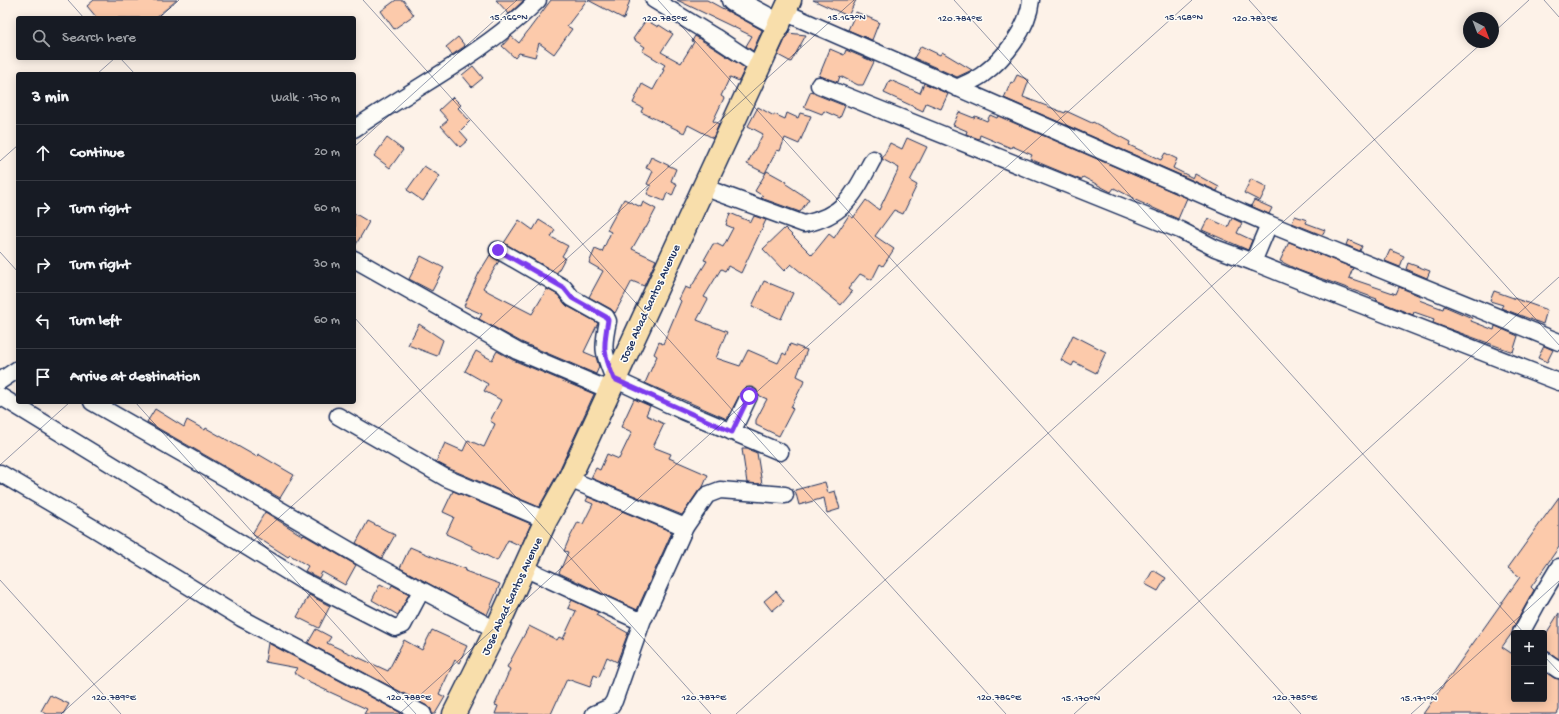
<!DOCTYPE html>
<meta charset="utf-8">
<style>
:root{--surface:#171b24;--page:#20242c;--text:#f1f3f6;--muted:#9ea1a6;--line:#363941}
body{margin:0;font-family:"Gochi Hand",sans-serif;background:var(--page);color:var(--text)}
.controls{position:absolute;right:12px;bottom:12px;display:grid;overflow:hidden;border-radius:4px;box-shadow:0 2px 10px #0003}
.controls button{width:36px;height:36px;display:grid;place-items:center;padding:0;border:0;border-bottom:1px solid var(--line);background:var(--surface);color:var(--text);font:20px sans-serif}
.compass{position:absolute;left:1463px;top:12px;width:36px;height:36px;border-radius:50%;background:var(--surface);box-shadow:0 2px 10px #0003;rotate:138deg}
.stop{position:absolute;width:12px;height:12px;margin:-9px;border:3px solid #7c3aed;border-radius:50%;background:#fff}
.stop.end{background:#7c3aed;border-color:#fff;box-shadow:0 1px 4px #0008}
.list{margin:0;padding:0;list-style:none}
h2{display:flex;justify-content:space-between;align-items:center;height:52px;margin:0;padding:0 16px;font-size:17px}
h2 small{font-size:13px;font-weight:400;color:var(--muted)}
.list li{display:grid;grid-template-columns:26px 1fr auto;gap:12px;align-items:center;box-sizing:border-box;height:56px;padding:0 16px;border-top:1px solid var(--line)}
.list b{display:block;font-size:15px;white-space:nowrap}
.list em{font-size:13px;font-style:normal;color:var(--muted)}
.icon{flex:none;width:22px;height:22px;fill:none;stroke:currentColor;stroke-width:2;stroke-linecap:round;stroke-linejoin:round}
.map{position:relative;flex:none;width:1559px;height:714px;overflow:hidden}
.search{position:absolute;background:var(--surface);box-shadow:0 2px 10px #0003;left:16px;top:16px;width:340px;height:44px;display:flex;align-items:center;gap:10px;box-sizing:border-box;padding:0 14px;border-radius:4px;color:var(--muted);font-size:15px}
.panel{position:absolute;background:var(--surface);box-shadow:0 2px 10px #0003;left:16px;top:72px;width:340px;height:332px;border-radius:4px}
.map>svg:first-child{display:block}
.building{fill:#fccaab;stroke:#1b2f5e}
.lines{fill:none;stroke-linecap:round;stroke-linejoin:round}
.street-casing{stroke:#1b2f5e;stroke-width:19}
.secondary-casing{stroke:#1b2f5e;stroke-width:25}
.highway-casing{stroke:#1b2f5e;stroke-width:25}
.street{stroke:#fdfcf7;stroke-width:16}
.secondary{stroke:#fdfcf7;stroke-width:22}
.highway{stroke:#f8deab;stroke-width:22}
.route{stroke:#7c3aed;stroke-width:5}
.ticks{fill:none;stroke:#1b2f5e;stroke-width:1;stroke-opacity:0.45}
.labels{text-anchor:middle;stroke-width:3;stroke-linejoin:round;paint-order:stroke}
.street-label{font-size:12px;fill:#1b2f5e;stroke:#fdfcf7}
.ticks-label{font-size:10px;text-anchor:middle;fill:#1b2f5e;stroke:#fdfcf7;stroke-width:3;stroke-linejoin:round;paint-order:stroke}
</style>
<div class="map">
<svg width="1559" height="714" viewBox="0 0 1559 714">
<rect width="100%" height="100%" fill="#fdf2e8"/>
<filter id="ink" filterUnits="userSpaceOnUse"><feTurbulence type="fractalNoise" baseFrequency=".025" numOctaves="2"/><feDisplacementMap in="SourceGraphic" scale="8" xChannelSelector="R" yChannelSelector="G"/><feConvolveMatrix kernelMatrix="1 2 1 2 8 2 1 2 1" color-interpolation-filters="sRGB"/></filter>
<g filter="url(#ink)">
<g class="building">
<polygon points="94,0 177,0 155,18 97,18 87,6"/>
<polygon points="396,0 403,0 414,15 394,29 381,11"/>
<polygon points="496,0 524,0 509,14"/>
<polygon points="551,0 587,0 567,26 572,29 554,54 539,43 535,57 519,53 515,58 502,46 511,36 519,43"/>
<polygon points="588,0 630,0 624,19"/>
<polygon points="677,0 707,0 762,30 753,51 746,46 752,36"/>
<polygon points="813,0 856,0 848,16"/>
<polygon points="856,12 879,22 872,40 848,30"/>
<polygon points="646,20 658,27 659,25 673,34 661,52 681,63 694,42 692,41 695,36 745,68 739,81 730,77 721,96 724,98 713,121 719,124 713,138 688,125 684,133 641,112 643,108 633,103 642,84 653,90 664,70 662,69 665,65 642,51 645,47 633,39"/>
<polygon points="788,33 806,35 791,62 778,55"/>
<polygon points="458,37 465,46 452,55 446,47"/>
<polygon points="921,46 940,55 942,52 972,70 957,77 914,58"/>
<polygon points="830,49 844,55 846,50 874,62 863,85 858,85 840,76 838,82 819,76"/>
<polygon points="473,66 483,78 472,87 462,75"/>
<polygon points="1017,75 1029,80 1023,97 1065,113 1066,111 1092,123 1093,122 1130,142 1129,145 1161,160 1165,153 1177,159 1173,168 1193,178 1195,174 1219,187 1217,191 1004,98 1011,82 1013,83"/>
<polygon points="890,80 920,93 924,83 948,94 941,109 926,103 923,111 884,93"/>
<polygon points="811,91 815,94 845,106 840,118 824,111 822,114 804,107"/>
<polygon points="453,97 461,105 458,108 470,121 460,131 468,140 460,147 441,126 448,120 439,110"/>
<polygon points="758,107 774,116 774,114 785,119 787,113 798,118 800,113 811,116 799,144 785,138 780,151 777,150 765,173 747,164 763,134 748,126"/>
<polygon points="959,112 974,118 975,116 987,121 990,115 997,118 998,116 1187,198 1178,219 1133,199 1133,198 1114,188 1111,192 1083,177 1081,180 1030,159 1032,155 1012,146 1011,148 980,135 979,139 966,134 967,131 953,125"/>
<polygon points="387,138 403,150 390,168 374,156"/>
<polygon points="907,138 927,147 910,181 917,185 903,214 894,210 875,236 894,249 883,266 880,264 872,280 860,274 848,289 852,292 841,305 791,264 784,271 763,249 785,228 812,255 829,234 834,238 849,215 853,218 866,200 879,210 899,168 882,159 890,143 902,149"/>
<polygon points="651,157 676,169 671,181 677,184 672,196 667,193 664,201 647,194 651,186 647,184 653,171 646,168"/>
<polygon points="424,166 440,176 423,201 407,190"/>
<polygon points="767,171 787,182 786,184 809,199 800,212 761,198 763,196 755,191"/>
<polygon points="1251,179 1267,187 1260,201 1244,193"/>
<polygon points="624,199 641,207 643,202 656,209 646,228 644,228 632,249 656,260 644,286 632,281 615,313 611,309 589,297 603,271 589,263 595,249 602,252 611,232 607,230"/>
<polygon points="1254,200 1272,208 1269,214 1251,206"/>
<polygon points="354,213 369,222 354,248"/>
<polygon points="730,213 751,222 754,216 766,220 741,273 728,266 725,271 721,269 704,297 708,299 697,320 727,332 716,358 740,366 748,350 778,363 783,353 786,355 790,344 807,350 797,376 805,380 791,407 793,409 779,436 756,425 756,420 767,399 758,395 757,390 753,387 744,388 741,392 727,419 645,383 657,356 654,354 659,342 663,344 681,301 679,299 685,287 690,289 707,261 704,260 713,244 717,244 723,247 733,228 726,225"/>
<polygon points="1295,216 1307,220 1306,223 1325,230 1322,235 1292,223"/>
<polygon points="1208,218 1228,227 1232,218 1242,223 1237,233 1252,240 1248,250 1202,230"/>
<polygon points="519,220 533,230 539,220 555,230 551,237 568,246 562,256 565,258 557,273 504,243"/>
<polygon points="1348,240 1362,246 1360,251 1346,245"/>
<polygon points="1289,242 1353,268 1349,278 1396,294 1399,287 1420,296 1419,300 1443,309 1444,306 1472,318 1471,321 1494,330 1495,326 1518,336 1513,352 1433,323 1434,319 1414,312 1413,315 1376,300 1377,299 1298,270 1280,261"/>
<polygon points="1390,250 1404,256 1400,267 1385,261"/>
<polygon points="490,255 499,261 483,288 489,292 532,314 547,289 558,295 567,306 598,323 584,352 596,357 599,367 596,374 521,342 479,319 482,314 464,306 479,273"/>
<polygon points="421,256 444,268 432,291 409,279"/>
<polygon points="1408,263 1430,271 1427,278 1406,269"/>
<polygon points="764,281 793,293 781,319 752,306"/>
<polygon points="1494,291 1547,310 1543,324 1501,308 1503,305 1490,301"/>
<polygon points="419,324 443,340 437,356 408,345"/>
<polygon points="1073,335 1106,352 1096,373 1074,362 1072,366 1061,360"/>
<polygon points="1544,346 1553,350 1547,362 1538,358"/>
<polygon points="476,351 492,360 497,351 513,360 594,394 558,473 539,507 450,469 436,462 445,443 463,451 468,440 484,447 495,424 490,421 501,400 484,391 488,384 465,371"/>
<polygon points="634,399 650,406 646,415 664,424 653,447 671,454 669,458 708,475 703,487 699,490 682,515 591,478 596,468 600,470 607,454 619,459 632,432 621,427"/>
<polygon points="155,409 184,427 187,420 205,430 206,428 257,457 258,454 294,475 280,498 147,422"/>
<polygon points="742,449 747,449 757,453 762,484 747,483"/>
<polygon points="825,482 828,493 835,491 840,509 827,513 824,498 799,505 795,490"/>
<polygon points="453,491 531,524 521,546 508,540 497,561 472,548 472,546 446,534 454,517 443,512"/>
<polygon points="588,497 672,532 637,610 559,573 568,552 564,551 569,539 578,522 583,524 593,504 586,501"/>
<polygon points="1559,497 1559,547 1531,587 1534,590 1513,628 1512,633 1502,647 1514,655 1514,699 1544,699 1544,671 1554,678 1559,679 1559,710 1557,714 1423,714 1520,577 1508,568"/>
<polygon points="265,512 303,536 304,535 356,565 345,585 322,572 319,578 305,571 308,566 290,555 288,557 252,534"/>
<polygon points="368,521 395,535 382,558 356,543"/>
<polygon points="410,547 443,561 466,569 465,571 500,584 487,615 400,568"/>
<polygon points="1153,570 1166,578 1158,591 1145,584"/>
<polygon points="380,584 390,589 392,585 409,594 398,615 372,600"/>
<polygon points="776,591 784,601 772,611 764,601"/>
<polygon points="309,595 330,606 319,628 297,617"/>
<polygon points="572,600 598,612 596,615 628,633 617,662 607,657 599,677 594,675 590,687 567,679 551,714 495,714 498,706 495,705 510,669 507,667 529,626 557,640 559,637 563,639 576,611 568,608"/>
<polygon points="1559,613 1559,659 1549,652 1544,651 1544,637"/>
<polygon points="316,629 331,637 327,643 388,671 404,640 422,650 432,630 467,646 459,663 455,660 439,694 445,697 435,714 432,714 431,709 427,706 308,643"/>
<polygon points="268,643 403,714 364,714 367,709 310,683 294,673 297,668 265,662"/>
<polygon points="50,695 69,704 63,714 47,714 41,711"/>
</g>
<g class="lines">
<g class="street-casing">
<g id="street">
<polyline points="654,0 715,37 760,67"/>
<polyline points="784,12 1269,224 1559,342"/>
<polyline points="819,85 1180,230 1215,248 1253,262"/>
<path d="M957,88C965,84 975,80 982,75C1005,58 1028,29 1031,0"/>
<path d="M354,129C415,87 485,53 538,0"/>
<path d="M703,187L804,224C846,215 854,194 873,159"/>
<polyline points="1269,224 1253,262 1308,284 1559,382"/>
<path d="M498,250L564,288L572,298L606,317L608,321C602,349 603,352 614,379L683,411L780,452"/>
<polyline points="354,259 517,351 609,390"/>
<polyline points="0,381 18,369"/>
<polyline points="0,396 301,580 395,628 403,625 421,591"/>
<polyline points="92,402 234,483 373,564 496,630"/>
<polyline points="338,416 446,478 546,520"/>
<polyline points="732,432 749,396"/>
<polyline points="0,473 95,529 241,618 423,714"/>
<polyline points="569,479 685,527"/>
<polyline points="524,568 635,619 641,620 645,616 685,527 707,495 720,490 785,495"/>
<polyline points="1521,633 1538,602 1559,567"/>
<polyline points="1544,660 1559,670"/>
<polyline points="594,714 610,707 614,701 643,619"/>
</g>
</g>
<g class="secondary-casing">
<polyline id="secondary" points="733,0 779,25"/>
</g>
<g class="highway-casing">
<polyline id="highway" points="454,714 496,630 546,520 569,479 790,0"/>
</g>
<use href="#street" class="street"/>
<use href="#secondary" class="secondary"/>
<use href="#highway" class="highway"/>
</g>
</g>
<g class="lines" filter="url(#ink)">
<path class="route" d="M498,250L564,288L572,298L606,317L608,320C603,349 603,352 614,379L732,432L749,396"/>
</g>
<path class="ticks" d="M68,0L84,18M363,0L1006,714M658,0L1301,714M954,0L1524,633M1249,0L1559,345M1544,0L1559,17M159,18L179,0M1493,33L1529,0M120,58L135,74M97,74L115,58M354,147L517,0M0,161L18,145M0,252L18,272M354,317L711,714M135,402L416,714M0,465L70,402M0,580L121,714M1544,656L1559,672M61,714L854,0M399,714L1192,0M736,714L1483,42M1074,714L1559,277M1411,714L1559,581"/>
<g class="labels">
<g class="street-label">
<text transform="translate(649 303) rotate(-65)" y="4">Jose Abad Santos Avenue</text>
<text transform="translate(511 596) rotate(-65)" y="4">Jose Abad Santos Avenue</text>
</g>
</g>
<g class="ticks-label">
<text x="509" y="20">15.166°N</text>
<text x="847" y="20">15.167°N</text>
<text x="1184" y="20">15.168°N</text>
<text x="665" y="21">120.785°E</text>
<text x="960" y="21">120.784°E</text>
<text x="1255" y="21">120.783°E</text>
<text x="114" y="700">120.789°E</text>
<text x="409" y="700">120.788°E</text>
<text x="704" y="700">120.787°E</text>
<text x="999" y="700">120.786°E</text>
<text x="1295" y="700">120.785°E</text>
<text x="1081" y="701">15.170°N</text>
<text x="1419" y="701">15.171°N</text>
</g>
</svg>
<div class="controls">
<button>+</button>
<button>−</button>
</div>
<svg class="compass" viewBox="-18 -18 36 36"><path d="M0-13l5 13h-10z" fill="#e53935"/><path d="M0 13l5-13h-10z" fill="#9ea1a6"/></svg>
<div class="stop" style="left:749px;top:396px"></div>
<div class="stop end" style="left:498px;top:250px"></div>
<div class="search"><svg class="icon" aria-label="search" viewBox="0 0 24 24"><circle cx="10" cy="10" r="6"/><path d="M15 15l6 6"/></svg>Search here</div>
<section class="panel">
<h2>3 min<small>Walk · 170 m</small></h2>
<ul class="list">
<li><svg class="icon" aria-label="ahead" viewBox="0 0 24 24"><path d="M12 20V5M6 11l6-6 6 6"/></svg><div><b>Continue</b></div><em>20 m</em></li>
<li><svg class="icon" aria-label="right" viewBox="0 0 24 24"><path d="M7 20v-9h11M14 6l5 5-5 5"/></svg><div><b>Turn right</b></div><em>60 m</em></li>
<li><svg class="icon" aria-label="right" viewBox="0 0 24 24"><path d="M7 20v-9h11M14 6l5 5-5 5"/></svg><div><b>Turn right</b></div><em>30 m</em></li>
<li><svg class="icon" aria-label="left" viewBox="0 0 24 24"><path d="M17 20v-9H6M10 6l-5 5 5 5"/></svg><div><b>Turn left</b></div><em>60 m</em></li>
<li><svg class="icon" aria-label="arrive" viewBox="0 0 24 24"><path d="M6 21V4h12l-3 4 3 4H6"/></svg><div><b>Arrive at destination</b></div></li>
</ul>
</section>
</div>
